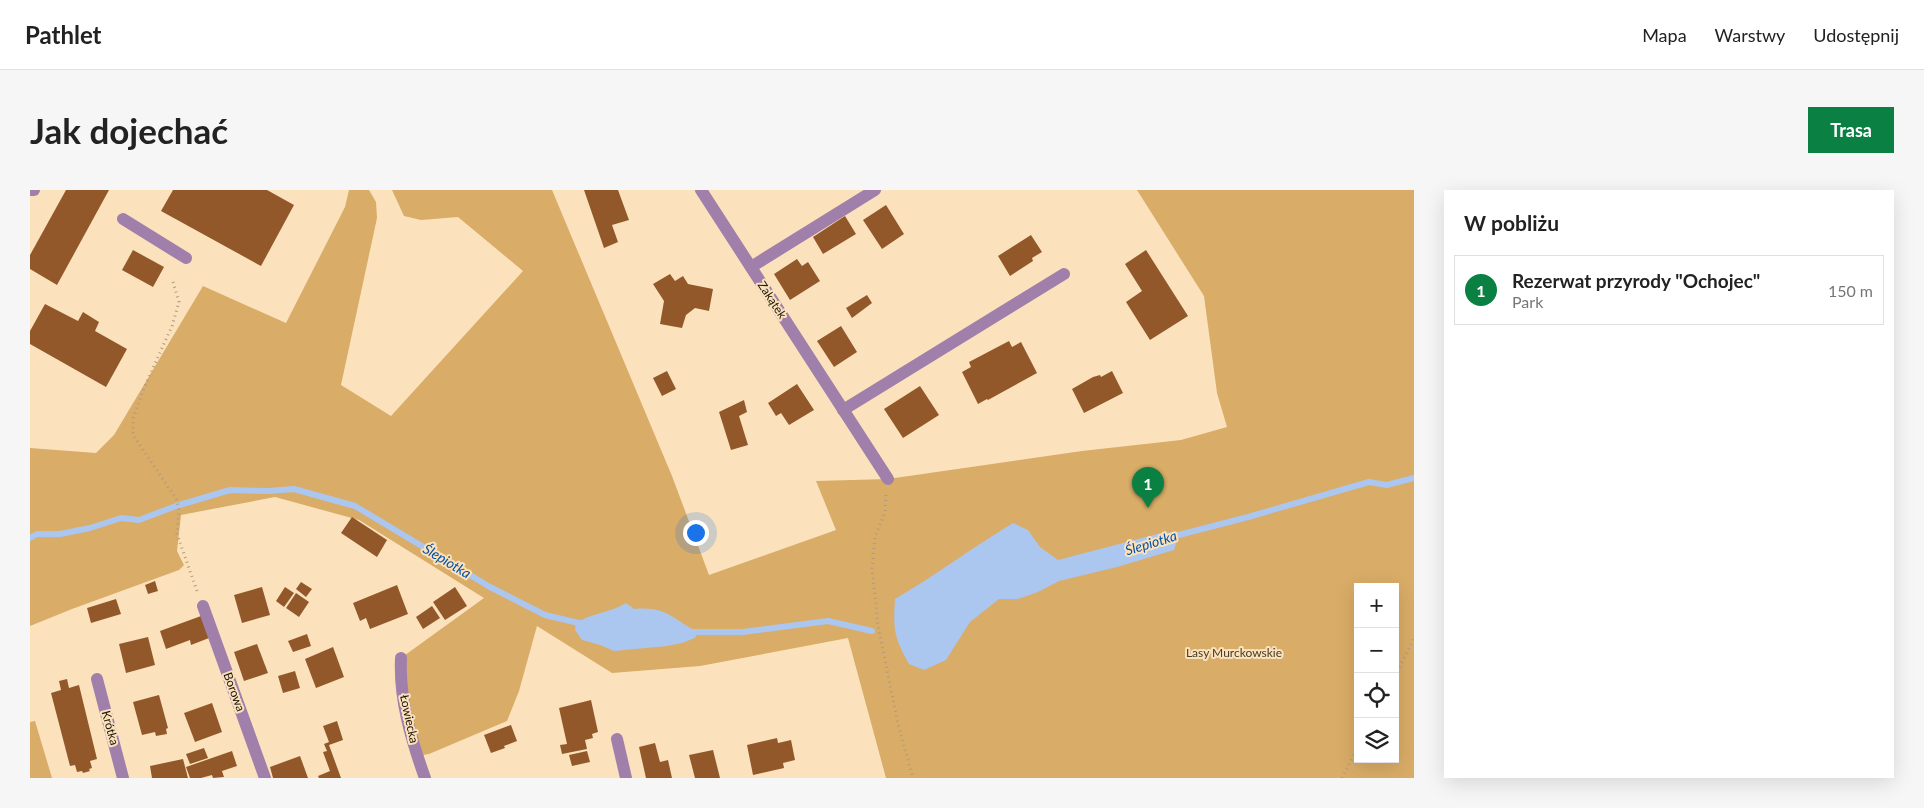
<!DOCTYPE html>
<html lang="pl">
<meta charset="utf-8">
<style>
:root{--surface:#fff;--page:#f6f6f6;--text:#222;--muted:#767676;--line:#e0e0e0;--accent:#0b8043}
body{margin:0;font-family:Lato,sans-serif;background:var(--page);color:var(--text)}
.controls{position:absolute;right:15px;bottom:15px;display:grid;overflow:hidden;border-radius:0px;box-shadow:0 5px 20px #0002}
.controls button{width:45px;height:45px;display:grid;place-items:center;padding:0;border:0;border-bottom:1px solid var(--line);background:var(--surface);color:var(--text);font:25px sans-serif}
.you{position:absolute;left:665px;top:342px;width:18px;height:18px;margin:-12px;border:4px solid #fff;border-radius:50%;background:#1a73e8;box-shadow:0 0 0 8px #1a73e833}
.badge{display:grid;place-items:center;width:32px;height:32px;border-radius:50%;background:var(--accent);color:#fff;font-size:16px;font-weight:700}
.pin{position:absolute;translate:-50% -41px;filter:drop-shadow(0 1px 2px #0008)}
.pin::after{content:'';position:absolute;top:26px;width:18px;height:15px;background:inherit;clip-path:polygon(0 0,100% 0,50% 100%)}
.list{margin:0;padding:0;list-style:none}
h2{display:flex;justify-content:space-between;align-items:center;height:65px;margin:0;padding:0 20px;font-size:21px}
h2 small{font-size:16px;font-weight:400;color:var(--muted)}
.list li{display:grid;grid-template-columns:32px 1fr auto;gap:15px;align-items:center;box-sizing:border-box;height:70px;margin:0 10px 10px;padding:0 10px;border:1px solid var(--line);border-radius:0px}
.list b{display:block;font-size:19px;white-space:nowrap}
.list p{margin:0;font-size:16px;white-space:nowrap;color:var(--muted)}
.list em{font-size:16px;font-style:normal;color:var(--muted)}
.icon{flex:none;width:28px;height:28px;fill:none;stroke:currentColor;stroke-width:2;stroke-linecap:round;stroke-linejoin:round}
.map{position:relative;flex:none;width:1384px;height:588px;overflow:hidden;border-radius:0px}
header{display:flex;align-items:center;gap:30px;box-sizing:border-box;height:70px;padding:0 25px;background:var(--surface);border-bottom:1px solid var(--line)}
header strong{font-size:24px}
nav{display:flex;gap:28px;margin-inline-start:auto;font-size:18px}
.intro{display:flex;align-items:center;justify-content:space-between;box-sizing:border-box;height:120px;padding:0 30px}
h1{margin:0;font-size:35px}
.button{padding:12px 22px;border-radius:0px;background:var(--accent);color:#fff;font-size:18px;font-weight:700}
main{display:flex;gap:30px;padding:0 30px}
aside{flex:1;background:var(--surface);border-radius:0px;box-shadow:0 5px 20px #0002}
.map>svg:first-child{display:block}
.green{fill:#d9ac67;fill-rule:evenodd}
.water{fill:#abc7f0}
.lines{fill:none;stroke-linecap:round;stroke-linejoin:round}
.stream{stroke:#abc7f0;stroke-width:6}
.building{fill:#92582a}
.path{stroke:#af9b7e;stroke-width:3;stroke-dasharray:1 4;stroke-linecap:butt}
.minor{stroke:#a080ab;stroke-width:12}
.labels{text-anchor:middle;stroke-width:4;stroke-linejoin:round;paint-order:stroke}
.street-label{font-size:12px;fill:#1e1507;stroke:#fbe2bd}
.park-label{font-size:12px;fill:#473924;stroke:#fbe2bd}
.water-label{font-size:14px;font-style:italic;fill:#0550a7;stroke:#fbe2bd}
</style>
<header>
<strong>Pathlet</strong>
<nav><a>Mapa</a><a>Warstwy</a><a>Udostępnij</a></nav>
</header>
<div class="intro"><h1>Jak dojechać</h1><a class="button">Trasa</a></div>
<main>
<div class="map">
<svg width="1384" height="588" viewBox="0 0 1384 588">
<rect width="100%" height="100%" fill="#fbe2bd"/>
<g class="green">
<path d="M319,0H339L346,12L347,28L311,195L361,226L493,81L428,27L391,30L374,26L362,0H522L642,286L679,385L806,340L786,291L858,289L1052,261L1151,250L1197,237L1187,203L1174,106L1107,0H1384V588H856L818,448L670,476L582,483L507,436L489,501L477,531L399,564L387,566L371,468L454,408L329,330L245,307L151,325L147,361L154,375L149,380L42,419L0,436V258L66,263L84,245L173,96L256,133L315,17ZM1328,397H1365V569H1328Z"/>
<polygon points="5,531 22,588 0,588 0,532"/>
</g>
<g class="water">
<path d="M983,333L998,340L1010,357L1028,370L1135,342L1149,344L1144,360L1087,377L1029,391L1008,402L988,409H969L940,432L916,470L894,480L879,474C864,447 863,440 865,409C906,385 943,357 983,333Z"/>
<path d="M596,413L604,419C638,416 641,429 668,442L665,448L652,453L637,456L584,461L570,455L552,450L545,440L546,433C561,423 580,423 596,413Z"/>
</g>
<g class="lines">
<g class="stream">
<polyline points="1141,347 1218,327 1339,292 1357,295 1384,288"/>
<polyline points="0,348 7,344 30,344 60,338 91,328 109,330 146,316 200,300 238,301 264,299 325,316 460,397 515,425 553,434"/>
<polyline points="660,442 713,442 798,431 842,441"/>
</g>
</g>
<g class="building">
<polygon points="36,0 79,0 27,95 0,79 0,65"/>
<polygon points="143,0 237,0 264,15 231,76 131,21"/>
<polygon points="554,0 588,0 599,30 582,35 588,52 574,58"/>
<polygon points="856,15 874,44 852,59 833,30"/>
<polygon points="815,26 826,44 793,64 783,47"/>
<polygon points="1001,45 1012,62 1002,68 1003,71 980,86 968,66"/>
<polygon points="103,60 134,77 123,97 92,80"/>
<polygon points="1116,60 1158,126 1120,150 1096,112 1112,101 1095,74"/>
<polygon points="767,69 772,76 778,72 790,91 760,110 744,84"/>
<polygon points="640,84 645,91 653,86 658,94 683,99 679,121 665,118 656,125 652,138 630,134 634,111 623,94"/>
<polygon points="837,105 842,113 822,128 816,118"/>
<polygon points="15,114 48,131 53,122 69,132 65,141 97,159 76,197 0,154 0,141"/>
<polygon points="811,136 827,162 804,177 787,151"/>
<polygon points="979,151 982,157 991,152 1007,183 958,210 957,209 948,214 932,182 941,177 939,172"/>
<polygon points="637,181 646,199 632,206 623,188"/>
<polygon points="1082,181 1093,203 1054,223 1042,199 1063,187 1070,185 1071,187"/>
<polygon points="767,194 784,220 759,235 751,223 746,226 738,213"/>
<polygon points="890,196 909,225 873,248 854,219"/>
<polygon points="714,210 717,222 709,226 718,255 701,260 689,222"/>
<polygon points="322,327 357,350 347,367 311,343"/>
<polygon points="125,391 128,401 118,404 115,395"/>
<polygon points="271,392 282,399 276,407 266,399"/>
<polygon points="367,395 378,424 340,439 336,428 330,431 323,413"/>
<polygon points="232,397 240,425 212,433 204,405"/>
<polygon points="255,397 264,403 254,417 246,411"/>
<polygon points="425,397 437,416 415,430 403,412"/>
<polygon points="266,403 279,412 269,427 256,418"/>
<polygon points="86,409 91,424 61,433 57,418"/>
<polygon points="402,416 410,428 393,439 386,427"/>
<polygon points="171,426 179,448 161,455 160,450 136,459 130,441"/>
<polygon points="277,444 281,456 263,462 258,451"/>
<polygon points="118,447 125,475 96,483 89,454"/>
<polygon points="227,454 238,483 214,491 204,462"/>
<polygon points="303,457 314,487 286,498 275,469"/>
<polygon points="265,481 270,498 253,503 248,486"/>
<polygon points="37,489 39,498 49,495 67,569 60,571 62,578 59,579 60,581 53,583 52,581 47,582 45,575 40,576 21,503 31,500 29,491"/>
<polygon points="129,505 138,538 136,539 137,544 126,546 125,542 112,545 103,512"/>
<polygon points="561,510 568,542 562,544 563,548 555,550 557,559 532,564 530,555 537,554 529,518"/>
<polygon points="182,513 192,542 165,552 154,523"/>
<polygon points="307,531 313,550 299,555 311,588 289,588 288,586 300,581 293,562 297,561 294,554 299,552 293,536"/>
<polygon points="481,535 487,551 474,556 475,558 461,563 454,545"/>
<polygon points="747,548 748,553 761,550 765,570 753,573 754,578 723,585 717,555"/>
<polygon points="625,553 630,572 638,570 642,588 616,588 609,557"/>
<polygon points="174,558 178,568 160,574 156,564"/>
<polygon points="683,560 690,588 665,588 659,565"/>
<polygon points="202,561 207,576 192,581 194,587 183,588 182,585 171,588 160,588 156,577"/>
<polygon points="557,561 560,572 542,576 539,565"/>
<polygon points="270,566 278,588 243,588 240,577"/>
<polygon points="153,569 158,588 122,588 120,576"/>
</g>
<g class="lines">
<g class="path">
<polyline points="143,92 149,112 142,136 114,198 103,229 103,245 147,310 149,321 147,344 167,401"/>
<polyline points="856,305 855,322 845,347 842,379 848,436 868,534 883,588"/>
<polyline points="1365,486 1384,448"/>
<polyline points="1312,588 1328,557"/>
</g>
<g class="minor">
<polyline points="2,0 4,0"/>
<polyline points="671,0 858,289"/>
<polyline points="93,29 156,68"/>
<polyline points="721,77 845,0"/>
<polyline points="813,220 1034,84"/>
<polyline points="173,416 235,588"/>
<path d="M371,468C369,509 381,549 395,588"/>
<polyline points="67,489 93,588"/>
<polyline points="587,549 596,588"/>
</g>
</g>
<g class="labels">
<g class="street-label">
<text transform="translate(742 110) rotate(57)" y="4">Zakątek</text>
<text transform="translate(204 502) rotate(70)" y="4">Borowa</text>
<text transform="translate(379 529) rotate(78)" y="4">Łowiecka</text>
<text transform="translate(80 538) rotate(75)" y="4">Krótka</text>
</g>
<g class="park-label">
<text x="1204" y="467">Lasy Murckowskie</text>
</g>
<g class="water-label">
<text transform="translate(1121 353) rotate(-17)" y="5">Ślepiotka</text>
<text transform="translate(417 371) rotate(31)" y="5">Ślepiotka</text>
</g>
</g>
</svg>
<div class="controls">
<button>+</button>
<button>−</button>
<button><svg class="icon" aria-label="locate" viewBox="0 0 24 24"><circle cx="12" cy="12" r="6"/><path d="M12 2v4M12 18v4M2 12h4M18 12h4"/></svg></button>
<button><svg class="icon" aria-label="layers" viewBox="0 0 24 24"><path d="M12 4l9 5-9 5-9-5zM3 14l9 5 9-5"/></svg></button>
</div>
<div class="you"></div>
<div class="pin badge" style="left:1118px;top:318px">1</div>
</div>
<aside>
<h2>W pobliżu<small></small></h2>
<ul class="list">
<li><span class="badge">1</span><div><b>Rezerwat przyrody &quot;Ochojec&quot;</b><p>Park</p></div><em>150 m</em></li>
</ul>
</aside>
</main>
